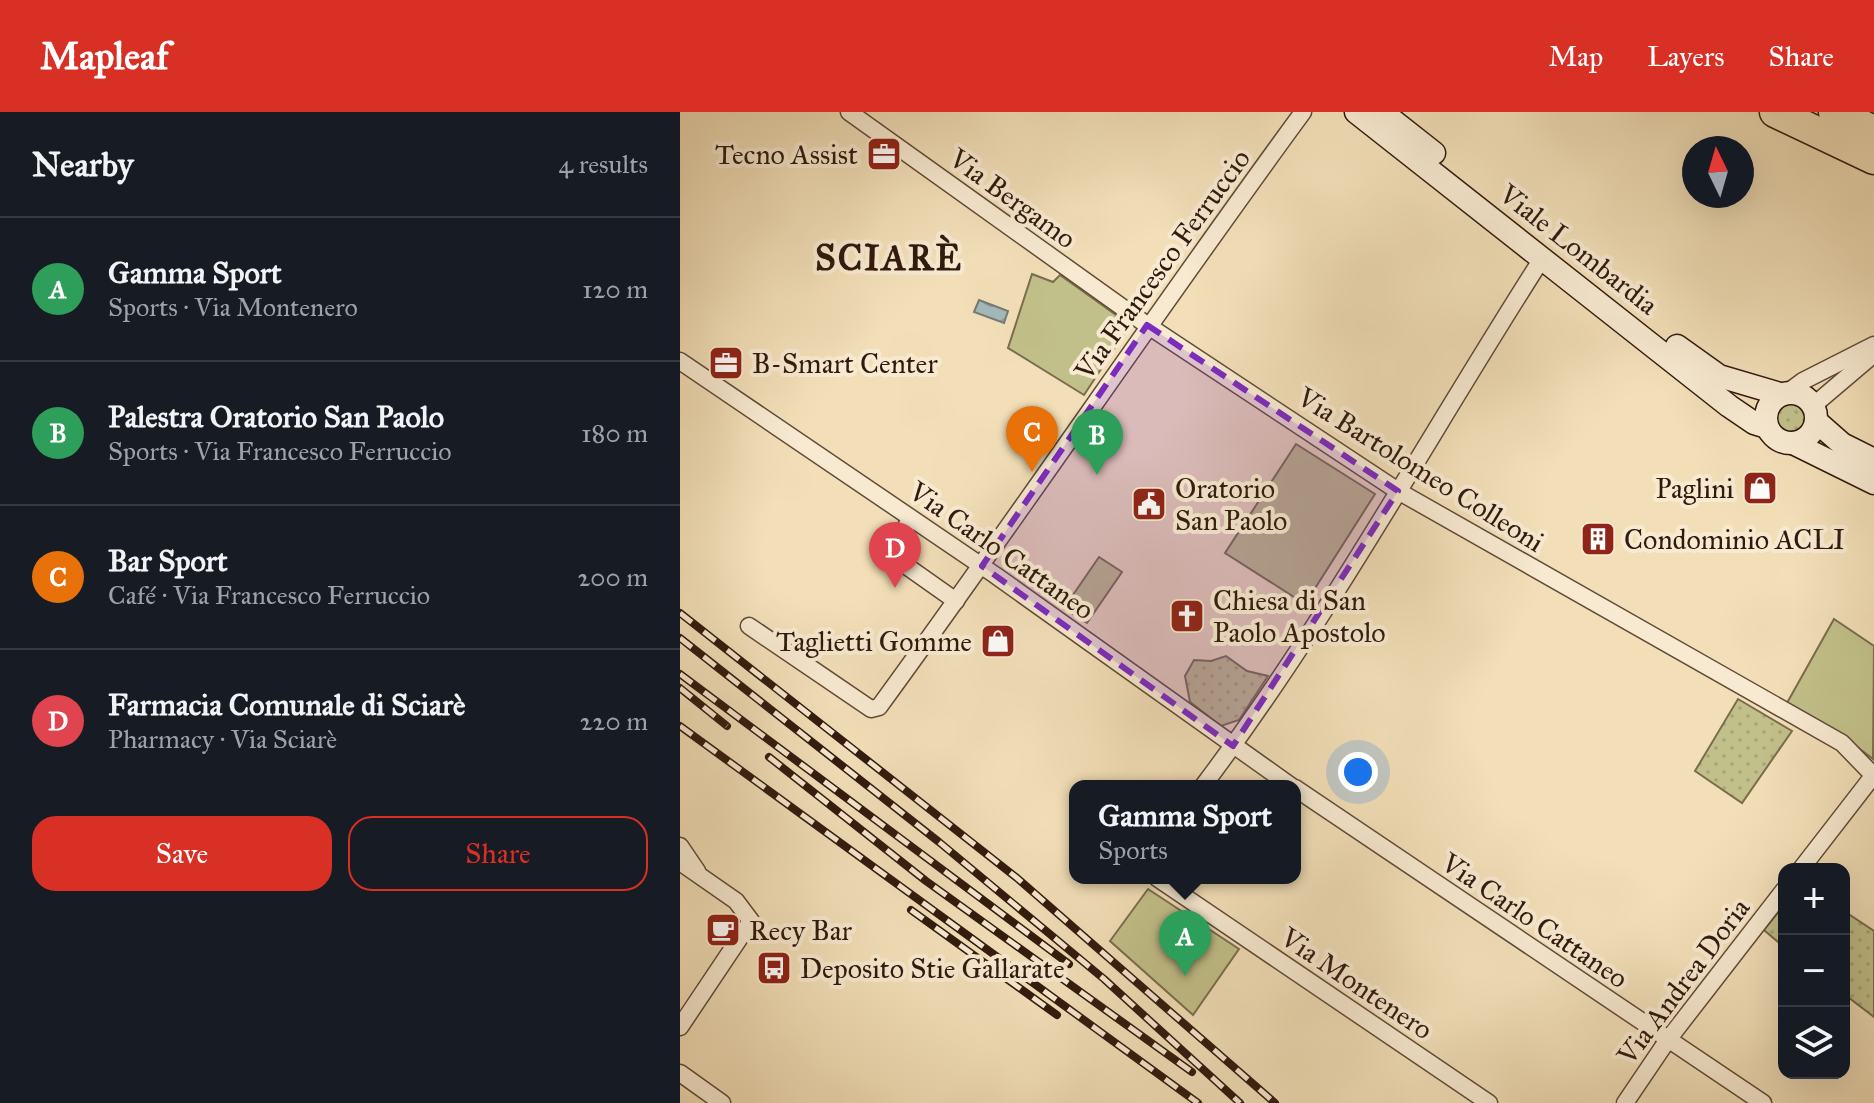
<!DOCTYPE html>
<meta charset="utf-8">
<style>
:root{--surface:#171b24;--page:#20242c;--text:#f1f3f6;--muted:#9ea1a6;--line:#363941;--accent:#d93025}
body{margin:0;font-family:"IM FELL Great Primer",serif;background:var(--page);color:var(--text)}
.controls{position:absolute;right:24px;bottom:24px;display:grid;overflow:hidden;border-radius:16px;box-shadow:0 8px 32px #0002}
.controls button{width:72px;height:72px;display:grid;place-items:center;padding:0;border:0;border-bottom:2px solid var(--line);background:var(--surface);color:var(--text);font:40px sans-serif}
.compass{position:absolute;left:1002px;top:24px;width:72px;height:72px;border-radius:50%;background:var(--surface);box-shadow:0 8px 32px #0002;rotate:355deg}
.you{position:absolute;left:678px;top:660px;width:28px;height:28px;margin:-20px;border:6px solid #fff;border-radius:50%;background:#1a73e8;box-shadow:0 0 0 12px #1a73e833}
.badge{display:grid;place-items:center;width:52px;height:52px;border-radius:50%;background:var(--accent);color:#fff;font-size:26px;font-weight:700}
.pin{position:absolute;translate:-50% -66px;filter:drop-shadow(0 2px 4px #0008)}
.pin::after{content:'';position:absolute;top:42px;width:28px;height:24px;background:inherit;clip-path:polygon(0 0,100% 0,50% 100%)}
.popup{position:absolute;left:389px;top:668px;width:232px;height:104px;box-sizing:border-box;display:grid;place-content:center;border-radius:16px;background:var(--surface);filter:drop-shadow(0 2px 6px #0005);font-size:26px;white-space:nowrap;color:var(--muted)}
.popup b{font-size:30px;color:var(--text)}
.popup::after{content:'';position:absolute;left:50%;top:100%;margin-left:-16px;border:16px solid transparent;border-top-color:var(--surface)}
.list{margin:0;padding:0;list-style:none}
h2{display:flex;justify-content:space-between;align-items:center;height:104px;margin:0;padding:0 32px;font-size:34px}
h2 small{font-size:26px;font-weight:400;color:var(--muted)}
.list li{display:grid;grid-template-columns:52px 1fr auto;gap:24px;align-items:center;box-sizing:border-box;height:144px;padding:0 32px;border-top:2px solid var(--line)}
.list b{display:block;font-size:30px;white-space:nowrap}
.list p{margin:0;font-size:26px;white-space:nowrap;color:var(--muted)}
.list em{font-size:26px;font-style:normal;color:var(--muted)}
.actions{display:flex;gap:16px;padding:24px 32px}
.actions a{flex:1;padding:18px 0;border:2px solid var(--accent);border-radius:24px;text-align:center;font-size:28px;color:var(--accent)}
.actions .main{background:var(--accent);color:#fff}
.icon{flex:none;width:44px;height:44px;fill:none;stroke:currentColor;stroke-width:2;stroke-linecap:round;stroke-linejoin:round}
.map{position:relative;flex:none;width:1194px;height:991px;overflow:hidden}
header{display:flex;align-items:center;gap:48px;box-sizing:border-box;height:112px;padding:0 40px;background:var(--accent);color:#fff}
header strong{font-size:38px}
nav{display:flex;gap:44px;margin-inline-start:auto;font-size:28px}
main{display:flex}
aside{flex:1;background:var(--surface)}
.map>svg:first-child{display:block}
.grass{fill:url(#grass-dots);stroke:#7a6d4c;stroke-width:2}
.green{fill:#c2c08a;stroke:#7a6d4c;stroke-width:2}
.water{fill:url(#water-waves);stroke:#757975;stroke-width:2}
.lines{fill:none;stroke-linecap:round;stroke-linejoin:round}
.minor-casing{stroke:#614b38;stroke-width:19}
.secondary-casing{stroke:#311a0d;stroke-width:25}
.motorway-casing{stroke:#311a0d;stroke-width:33}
.minor{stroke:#f7ead1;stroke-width:16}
.secondary{stroke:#f7ead1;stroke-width:22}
.motorway{stroke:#f2dfb8;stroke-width:30}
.rail-casing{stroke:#311a0d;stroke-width:8}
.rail{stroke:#f7ead1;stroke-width:5;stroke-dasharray:15;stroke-linecap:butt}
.marked{fill:#7b2cbf;fill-opacity:0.2;stroke:#7b2cbf;stroke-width:6;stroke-dasharray:16 10;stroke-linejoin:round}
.labels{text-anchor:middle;stroke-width:8;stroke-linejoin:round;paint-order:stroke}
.poi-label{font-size:28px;fill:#311a0d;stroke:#f7ead1;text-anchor:start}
.street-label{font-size:28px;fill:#311a0d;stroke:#f7ead1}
.district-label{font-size:36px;font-weight:bold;letter-spacing:2px;fill:#311a0d;stroke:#f7ead1}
</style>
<header>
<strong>Mapleaf</strong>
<nav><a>Map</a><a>Layers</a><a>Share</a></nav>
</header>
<main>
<aside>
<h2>Nearby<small>4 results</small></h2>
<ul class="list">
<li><span class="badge" style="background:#2e9e5b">A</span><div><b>Gamma Sport</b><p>Sports · Via Montenero</p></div><em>120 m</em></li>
<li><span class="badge" style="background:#2e9e5b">B</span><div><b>Palestra Oratorio San Paolo</b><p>Sports · Via Francesco Ferruccio</p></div><em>180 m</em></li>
<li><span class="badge" style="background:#e8710a">C</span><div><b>Bar Sport</b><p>Café · Via Francesco Ferruccio</p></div><em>200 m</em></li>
<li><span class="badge" style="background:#e0444e">D</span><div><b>Farmacia Comunale di Sciarè</b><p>Pharmacy · Via Sciarè</p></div><em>220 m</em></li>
</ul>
<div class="actions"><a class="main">Save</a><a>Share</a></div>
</aside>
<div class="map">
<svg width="1194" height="991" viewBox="0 0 1194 991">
<defs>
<pattern id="grass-dots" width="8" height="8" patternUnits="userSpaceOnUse" patternTransform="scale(2)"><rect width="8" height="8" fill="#c2c08a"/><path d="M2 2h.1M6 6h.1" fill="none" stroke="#a7a476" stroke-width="1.8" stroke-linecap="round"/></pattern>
<pattern id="water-waves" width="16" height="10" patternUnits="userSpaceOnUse" patternTransform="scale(2)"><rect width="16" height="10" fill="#a2b9bb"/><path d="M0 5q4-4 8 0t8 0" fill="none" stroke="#8c9ea0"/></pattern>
</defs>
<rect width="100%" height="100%" fill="#f2dfb8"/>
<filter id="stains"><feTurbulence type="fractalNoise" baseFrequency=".0025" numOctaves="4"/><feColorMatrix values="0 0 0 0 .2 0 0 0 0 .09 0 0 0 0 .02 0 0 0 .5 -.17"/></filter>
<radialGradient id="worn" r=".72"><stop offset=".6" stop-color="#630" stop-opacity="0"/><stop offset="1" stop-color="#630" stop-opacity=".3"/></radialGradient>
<g class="grass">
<circle cx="1112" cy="306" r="16"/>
<polygon points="546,544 567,559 588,564 559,608 541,614 510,590 505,564 514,548 531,549"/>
<polygon points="1058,587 1112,619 1062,691 1015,659"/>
<polygon points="1104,793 1104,835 1084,818"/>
<polygon points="1164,799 1194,819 1194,905 1164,882"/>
</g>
<g class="green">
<polygon points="352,162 373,170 380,163 450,213 404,283 328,236"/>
<polygon points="616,332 695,382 625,492 545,441"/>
<polygon points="419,445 442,460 407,511 384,496"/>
<polygon points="1154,507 1194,534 1193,647 1159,621 1107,591"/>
<polygon points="468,777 559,837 513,903 430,829"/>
</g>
<polygon class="water" points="299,188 328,199 324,211 294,200"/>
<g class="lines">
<g class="minor-casing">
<g id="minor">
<polyline points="169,0 467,213 718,379 1162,631 1194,664"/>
<polyline points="0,249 315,463 611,674"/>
<polyline points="1108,280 1123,269 1194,233"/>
<polyline points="1134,293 1194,242"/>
<polyline points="231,407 208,441 276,489"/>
<path d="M69,514L191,597L199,595C343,398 479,196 623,0"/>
<path d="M523,674C649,507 750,321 863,145"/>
<polyline points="615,676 1083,991"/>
<polyline points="0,734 17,759"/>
<polyline points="0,750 56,789 71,809 0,915"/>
<polyline points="1121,757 1193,664"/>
<polyline points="477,766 809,991"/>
<polyline points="0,961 42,991"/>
<polyline points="945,991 987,929 1104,778"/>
</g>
</g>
<g class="secondary-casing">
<g id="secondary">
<polyline points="676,0 1049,294 1074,311 1087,315"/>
<polyline points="702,0 754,41"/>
<polyline points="997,234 1039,264 1100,282"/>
<circle cx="1111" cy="306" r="25"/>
<polyline points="1137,310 1162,332 1194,348"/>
<polyline points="1113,331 1194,371"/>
</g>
</g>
<g class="motorway-casing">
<g id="motorway">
<polyline points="1095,0 1194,47"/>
<polyline points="1154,0 1194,19"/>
</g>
</g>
<use href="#minor" class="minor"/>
<use href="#secondary" class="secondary"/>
<use href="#motorway" class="motorway"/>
<g class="rail-casing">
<g id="rail">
<polyline points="0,501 337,766 595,991"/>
<polyline points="0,526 259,730 424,867 560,991"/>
<polyline points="0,562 389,852"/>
<polyline points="0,576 47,614"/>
<polyline points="0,614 518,991"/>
<polyline points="89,645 246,769 512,960"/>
<polyline points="231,798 377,903"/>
</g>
</g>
<use href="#rail" class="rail"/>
</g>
<path class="marked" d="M467,213L718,379L553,634L302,454Z"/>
<defs>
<g id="office-square" transform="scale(1.8)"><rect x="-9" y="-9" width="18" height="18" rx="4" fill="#8f2418" stroke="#f7ead1"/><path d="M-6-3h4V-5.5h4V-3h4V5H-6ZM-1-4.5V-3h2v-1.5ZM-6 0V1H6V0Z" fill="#fff"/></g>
<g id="shop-square" transform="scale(1.8)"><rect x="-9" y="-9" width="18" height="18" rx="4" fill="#8f2418" stroke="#f7ead1"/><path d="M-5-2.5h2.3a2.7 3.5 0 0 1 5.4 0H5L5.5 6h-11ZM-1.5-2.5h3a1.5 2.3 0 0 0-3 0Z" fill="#fff"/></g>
<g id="civic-square" transform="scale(1.8)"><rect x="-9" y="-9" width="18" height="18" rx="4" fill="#8f2418" stroke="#f7ead1"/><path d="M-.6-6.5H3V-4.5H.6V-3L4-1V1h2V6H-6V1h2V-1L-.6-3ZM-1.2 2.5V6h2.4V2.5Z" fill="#fff"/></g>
<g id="building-square" transform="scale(1.8)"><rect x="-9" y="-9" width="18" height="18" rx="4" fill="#8f2418" stroke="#f7ead1"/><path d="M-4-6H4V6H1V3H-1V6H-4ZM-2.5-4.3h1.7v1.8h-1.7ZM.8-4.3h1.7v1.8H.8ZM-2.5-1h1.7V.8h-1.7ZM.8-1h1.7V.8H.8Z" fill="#fff"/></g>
<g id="church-square" transform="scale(1.8)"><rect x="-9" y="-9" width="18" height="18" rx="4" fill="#8f2418" stroke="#f7ead1"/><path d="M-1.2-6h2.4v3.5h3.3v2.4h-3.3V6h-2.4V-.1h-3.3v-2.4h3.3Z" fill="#fff"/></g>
<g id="cafe-square" transform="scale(1.8)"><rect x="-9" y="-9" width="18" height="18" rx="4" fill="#8f2418" stroke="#f7ead1"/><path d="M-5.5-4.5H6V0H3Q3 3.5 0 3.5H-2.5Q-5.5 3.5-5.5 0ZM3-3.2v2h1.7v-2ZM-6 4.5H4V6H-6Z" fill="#fff"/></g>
<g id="bus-square" transform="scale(1.8)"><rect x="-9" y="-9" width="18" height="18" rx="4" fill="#8f2418" stroke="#f7ead1"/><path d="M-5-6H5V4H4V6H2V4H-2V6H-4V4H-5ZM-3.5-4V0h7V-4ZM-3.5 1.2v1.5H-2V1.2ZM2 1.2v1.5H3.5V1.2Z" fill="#fff"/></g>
</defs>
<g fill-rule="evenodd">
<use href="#office-square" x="204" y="42"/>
<use href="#office-square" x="46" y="251"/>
<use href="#shop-square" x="1080" y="376"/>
<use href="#civic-square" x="469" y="392"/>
<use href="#building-square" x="918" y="427"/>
<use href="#church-square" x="507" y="504"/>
<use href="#shop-square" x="318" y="529"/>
<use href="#cafe-square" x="43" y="818"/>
<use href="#bus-square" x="94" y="856"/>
</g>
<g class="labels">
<g class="poi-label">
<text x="178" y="52" text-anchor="end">Tecno Assist</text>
<text x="72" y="261">B-Smart Center</text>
<text x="495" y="386">Oratorio<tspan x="495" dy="32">San Paolo</tspan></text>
<text x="1054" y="386" text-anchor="end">Paglini</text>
<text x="944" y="437">Condominio ACLI</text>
<text x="533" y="498">Chiesa di San<tspan x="533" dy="32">Paolo Apostolo</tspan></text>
<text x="292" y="539" text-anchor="end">Taglietti Gomme</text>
<text x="69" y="828">Recy Bar</text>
<text x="120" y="866">Deposito Stie Gallarate</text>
</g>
<g class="street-label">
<text transform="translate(333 86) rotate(36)" y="10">Via Bergamo</text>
<text transform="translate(899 137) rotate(38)" y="10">Viale Lombardia</text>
<text transform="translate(482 152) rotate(-54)" y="10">Via Francesco Ferruccio</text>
<text transform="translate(741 357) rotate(32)" y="10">Via Bartolomeo Colleoni</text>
<text transform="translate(322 438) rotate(35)" y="10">Via Carlo Cattaneo</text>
<text transform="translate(855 808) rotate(34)" y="10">Via Carlo Cattaneo</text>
<text transform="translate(1003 869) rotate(-53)" y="10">Via Andrea Doria</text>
<text transform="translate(677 871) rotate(34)" y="10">Via Montenero</text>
</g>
<g class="district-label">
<text x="209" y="158">SCIARÈ</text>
</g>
</g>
<rect width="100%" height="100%" filter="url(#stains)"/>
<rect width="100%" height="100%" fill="url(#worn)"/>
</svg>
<div class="controls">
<button>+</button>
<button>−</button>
<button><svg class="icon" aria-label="layers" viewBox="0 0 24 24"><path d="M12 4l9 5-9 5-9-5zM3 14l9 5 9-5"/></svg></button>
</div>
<svg class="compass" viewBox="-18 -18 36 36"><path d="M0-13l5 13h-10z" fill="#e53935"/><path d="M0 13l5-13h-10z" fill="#9ea1a6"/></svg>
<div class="you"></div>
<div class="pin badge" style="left:505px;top:864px;background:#2e9e5b">A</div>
<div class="popup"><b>Gamma Sport</b>Sports</div>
<div class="pin badge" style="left:417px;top:363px;background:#2e9e5b">B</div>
<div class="pin badge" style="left:352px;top:360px;background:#e8710a">C</div>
<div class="pin badge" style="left:215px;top:476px;background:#e0444e">D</div>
</div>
</main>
